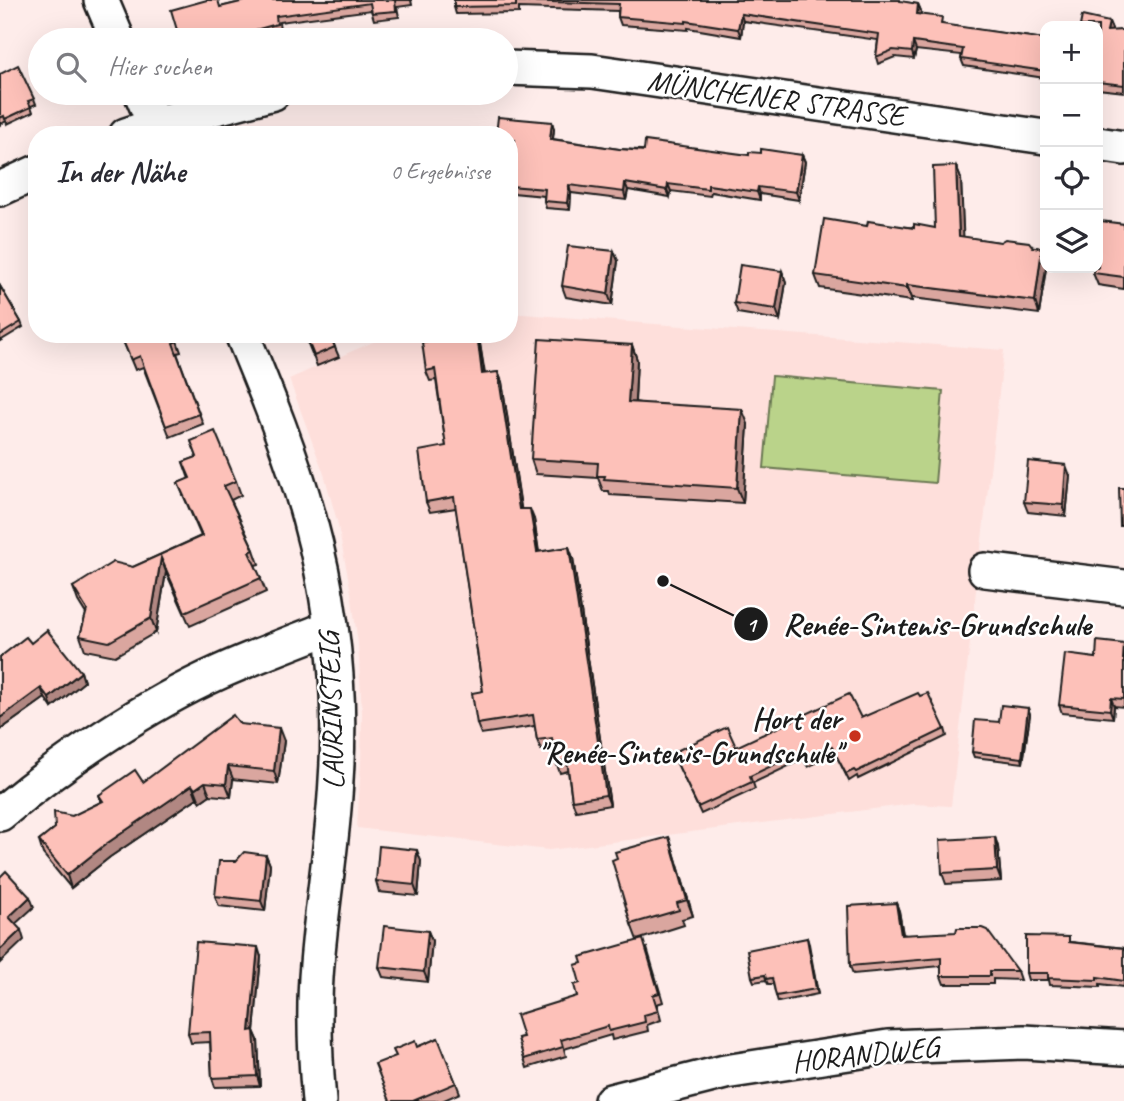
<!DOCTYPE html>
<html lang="de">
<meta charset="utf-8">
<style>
:root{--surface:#fff;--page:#f7f7f7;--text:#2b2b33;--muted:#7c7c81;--line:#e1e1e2}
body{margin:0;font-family:Caveat,sans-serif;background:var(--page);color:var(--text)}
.controls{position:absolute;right:21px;top:21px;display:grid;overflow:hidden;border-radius:14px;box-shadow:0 7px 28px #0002}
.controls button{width:63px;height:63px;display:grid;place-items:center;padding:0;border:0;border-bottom:2px solid var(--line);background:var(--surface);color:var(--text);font:35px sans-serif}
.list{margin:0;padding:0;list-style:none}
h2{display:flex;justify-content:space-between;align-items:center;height:91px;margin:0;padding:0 28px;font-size:30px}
h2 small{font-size:23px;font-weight:400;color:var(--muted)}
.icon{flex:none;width:38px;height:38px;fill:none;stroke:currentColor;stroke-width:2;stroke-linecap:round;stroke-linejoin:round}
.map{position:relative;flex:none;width:1124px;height:1101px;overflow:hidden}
.search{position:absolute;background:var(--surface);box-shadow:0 7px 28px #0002;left:28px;top:28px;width:490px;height:77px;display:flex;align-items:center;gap:18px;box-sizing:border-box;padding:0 24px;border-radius:38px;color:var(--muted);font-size:26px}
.panel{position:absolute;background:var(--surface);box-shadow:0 7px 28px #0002;left:28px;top:126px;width:490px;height:217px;border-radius:28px}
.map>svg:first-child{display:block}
.built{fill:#fedfdb}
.green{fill:#bad38a;stroke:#6b7853;stroke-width:2}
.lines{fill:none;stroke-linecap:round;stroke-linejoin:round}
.minor-casing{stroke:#1c1c1c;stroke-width:38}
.minor{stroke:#fff;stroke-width:33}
.wall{fill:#daa69f;stroke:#1c1c1c;stroke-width:2}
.shaded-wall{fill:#b18782;stroke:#1c1c1c;stroke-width:2}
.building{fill:#fdc1b9;stroke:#1c1c1c;stroke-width:2}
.poi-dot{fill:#c8321e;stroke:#fff;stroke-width:2.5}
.labels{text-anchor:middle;stroke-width:5;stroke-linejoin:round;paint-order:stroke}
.street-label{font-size:30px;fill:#1c1c1c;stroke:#fff}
.poi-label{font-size:30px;font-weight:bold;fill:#1c1c1c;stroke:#fff;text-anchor:end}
.leader{fill:none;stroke:#1c1c1c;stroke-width:2.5}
.callout-dot{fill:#1c1c1c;stroke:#fff;stroke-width:2.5}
.mark-label{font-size:21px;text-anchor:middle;font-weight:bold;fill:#fff}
.callout-label{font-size:32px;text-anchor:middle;font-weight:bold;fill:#1c1c1c;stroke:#fff;stroke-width:5;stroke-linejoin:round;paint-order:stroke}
</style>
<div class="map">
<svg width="1124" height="1101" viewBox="0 0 1124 1101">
<rect width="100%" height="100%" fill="#feecea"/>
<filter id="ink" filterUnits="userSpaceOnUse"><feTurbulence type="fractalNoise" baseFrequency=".0143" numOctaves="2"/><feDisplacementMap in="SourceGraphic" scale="14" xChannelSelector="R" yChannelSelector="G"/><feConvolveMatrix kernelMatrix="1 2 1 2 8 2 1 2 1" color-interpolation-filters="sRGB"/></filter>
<g filter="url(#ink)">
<polygon class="built" points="509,313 1004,350 951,806 913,804 549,850 357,828 361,763 362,713 358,644 351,592 337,521 324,474 289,379 391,334 509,334"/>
<polygon class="green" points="772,376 943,391 935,483 764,468"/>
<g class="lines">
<g class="minor-casing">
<g id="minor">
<polyline points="101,0 118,40"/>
<polyline points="506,68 592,71 1045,137"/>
<polyline points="141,93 159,135"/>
<polyline points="126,135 174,119 273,93"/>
<polyline points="1098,144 1124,148"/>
<polyline points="0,189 37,172"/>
<path d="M242,334C267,394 292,455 309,518C332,602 342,693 336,780C333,841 322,902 317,964C313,1009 315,1056 319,1101"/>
<polyline points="985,570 1124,587"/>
<path d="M0,814C62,762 146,705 220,672C256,656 293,642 329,628"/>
<polyline points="611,1101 725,1072 888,1047 1024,1042 1124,1048"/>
</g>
</g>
<use href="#minor" class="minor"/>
</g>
<g class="wall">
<polygon points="249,0 411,0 412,5 397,7 399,17 374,20 371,10 279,22 280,30 245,40 180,40 221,7"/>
<polygon points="454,0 903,2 918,4 921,11 920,14 944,25 1045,39 1045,78 964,66 961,59 962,55 916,50 914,59 895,57 878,64 876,57 878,40 743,21 741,37 688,28 688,30 621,25 618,17 618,11 519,8 519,13 456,14 454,7"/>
<polygon points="1109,22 1112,29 1111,31 1124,30 1124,92 1098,89 1098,26"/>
<polygon points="0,74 34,99 36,104 31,106 33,112 7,124 6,121 0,125"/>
<polygon points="552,122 554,129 553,139 619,149 749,155 761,153 802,155 805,162 799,200 760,194 760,200 711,192 710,196 671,191 670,197 628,190 626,200 571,193 570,210 546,208 544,201 544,196 513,193 510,186 514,147 509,147 509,135"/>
<polygon points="956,166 961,179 963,237 1042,248 1045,258 1046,268 1039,314 912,298 912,301 820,288 815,275 867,226 935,228"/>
<polygon points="1124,224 1124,289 1098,285 1093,273"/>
<polygon points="618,261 612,305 566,297 562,286"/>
<polygon points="782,271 786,282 780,320 738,313 734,303"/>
<polygon points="0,286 21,322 23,327 0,341"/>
<polygon points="125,334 179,334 180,336 176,338 181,352 177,353 203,424 170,437 143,367 135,370 121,336"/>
<polygon points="304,334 353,334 333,343 339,357 317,366"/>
<polygon points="477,334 480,344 485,374 498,372 502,382 521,509 534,519 539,552 569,547 573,558 610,805 576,811 572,800 568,771 560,773 556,762 554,748 541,750 537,740 535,726 481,734 477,724 483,691 456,508 430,512 426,502 446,446 436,380 430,381 426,371"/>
<polygon points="632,345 637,360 635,402 748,424 743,503 610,495 609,491 603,491 598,478 536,474 531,459"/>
<polygon points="191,441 236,481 241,495 231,500 254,550 259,564 255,565 266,592 190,626 166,572 156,632 115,656 85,650 80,636 86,614 78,601 73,587 133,567 201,536 178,483 189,479 183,462 197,457"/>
<polygon points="1070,476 1066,516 1028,512 1024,502"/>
<polygon points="31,643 81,672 84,682 52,708 45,698 0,730 0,657"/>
<polygon points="1124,644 1124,707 1114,706 1113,718 1062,713 1059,705 1096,658"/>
<polygon points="920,696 945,729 947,736 858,779 857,776 849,781 835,753 808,767 803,759 753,783 755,789 701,814 672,753 736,747 861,718"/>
<polygon points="1028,708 1030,714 1023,763 974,757 972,752 999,722"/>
<polygon points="240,724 284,741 278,784 233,779 231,797 210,795 200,802 197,798 110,857 71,888 43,854 39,841 72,816 101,802 99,795 143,782"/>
<polygon points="995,837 998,847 1001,881 946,884 942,873"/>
<polygon points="674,852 693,916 682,919 684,925 637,940 631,924"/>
<polygon points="266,855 270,865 265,911 219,906 215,896 236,861"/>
<polygon points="421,861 418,896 379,892 376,881"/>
<polygon points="896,903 899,911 903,934 1017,971 1020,980 993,979 993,984 944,984 941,976 941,966 853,974 850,966"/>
<polygon points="428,931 432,941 428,982 383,977 379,967"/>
<polygon points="807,938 818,994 778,1002 773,984 768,984 766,980 754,982 752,977"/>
<polygon points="1071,942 1124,948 1124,987 1100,984 1100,987 1050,985 1049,980 1028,980 1026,973"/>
<polygon points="647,948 663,1002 657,1004 661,1020 647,1025 648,1031 612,1040 611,1035 564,1049 566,1056 527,1068 518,1038 523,1037 577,996 580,983"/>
<polygon points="261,957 254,1031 258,1040 260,1086 215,1087 212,1078 210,1042 191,1043 188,1033"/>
<polygon points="438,1038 460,1093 442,1101 389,1101 417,1047"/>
</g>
<g class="shaded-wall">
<polygon points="918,4 921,11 920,21 917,14"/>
<polygon points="741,14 743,21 741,37 738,29"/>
<polygon points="1109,22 1112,29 1110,38 1107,31"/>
<polygon points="913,42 916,50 914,59 912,52"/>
<polygon points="552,122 554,129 552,146 550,139"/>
<polygon points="802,155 805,162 799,200 796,192"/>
<polygon points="956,166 961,179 964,250 959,236"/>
<polygon points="625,183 628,190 626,200 624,192"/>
<polygon points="668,184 671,191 670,197 667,190"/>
<polygon points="569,185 571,193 570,210 567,203"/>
<polygon points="758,187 760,194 760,200 757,192"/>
<polygon points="1042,248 1045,258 1046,268 1039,314 1035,301"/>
<polygon points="614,251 618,261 612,305 608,294"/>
<polygon points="782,271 786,282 780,320 776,309"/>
<polygon points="907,285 912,298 912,301 907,288"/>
<polygon points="477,334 480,344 486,385 482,374"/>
<polygon points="632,345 637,360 634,417 628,402"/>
<polygon points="498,372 502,382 523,520 519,509"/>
<polygon points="742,409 748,424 743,503 737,488"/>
<polygon points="1066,465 1070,476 1066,516 1063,505"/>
<polygon points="530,509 534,519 540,562 537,552"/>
<polygon points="569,547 573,558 610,805 606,795"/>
<polygon points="161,558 166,572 156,632 151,618"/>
<polygon points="81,672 84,682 52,708 49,698"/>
<polygon points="41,688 45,698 0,730 0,718"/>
<polygon points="1111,698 1114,706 1113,718 1110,710"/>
<polygon points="1028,708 1030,714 1023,763 1022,758"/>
<polygon points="279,728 284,741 278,784 274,771"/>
<polygon points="228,766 233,779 231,797 226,784"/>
<polygon points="205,782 210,795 200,802 195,789"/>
<polygon points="192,785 197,798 110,857 71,888 67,875 106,844"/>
<polygon points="669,837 674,852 693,916 687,900"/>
<polygon points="995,837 998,847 1001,881 997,870"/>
<polygon points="417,850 421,861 418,896 414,885"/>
<polygon points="266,855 270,865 265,911 261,901"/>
<polygon points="30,897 34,907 12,927 9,917"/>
<polygon points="896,903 899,911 904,943 901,935"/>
<polygon points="21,930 24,940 0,963 0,950"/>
<polygon points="428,931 432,941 428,982 424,972"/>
<polygon points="807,938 809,944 818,994 816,989"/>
<polygon points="258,947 261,957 254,1031 258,1040 260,1086 257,1076 250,1031"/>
</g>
<g class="building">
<polygon points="207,0 218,0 220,7 249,0 395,0 396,11 372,13 370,3 276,16 277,24 219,40 180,40 171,10"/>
<polygon points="454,0 900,0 900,1 918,4 917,14 942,17 941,24 1045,39 1045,71 961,59 963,49 913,42 912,52 893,50 876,57 879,34 741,14 738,29 686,21 686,23 618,17 619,4 516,1 516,6 454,7"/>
<polygon points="1082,16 1109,22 1107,31 1124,30 1124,85 1098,82 1098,26 1080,26"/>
<polygon points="18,65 34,99 28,101 31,107 5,119 4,116 0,118 0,74"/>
<polygon points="498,117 552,122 550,139 619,149 644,151 645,141 749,155 749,152 761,153 761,149 802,155 796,192 758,187 757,192 708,185 708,189 668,184 667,190 625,183 624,192 569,185 567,203 544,201 545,189 510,186 515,140 509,140 509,135 496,135"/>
<polygon points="956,166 959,236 1000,242 1005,239 1029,242 1033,247 1042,248 1035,301 907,285 907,288 815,275 824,219 867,226 868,221 914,228 914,224 935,228 933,167"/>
<polygon points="1101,221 1124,224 1124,277 1093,273 1094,268 1098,268 1098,242"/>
<polygon points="568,246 614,251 608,294 562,286"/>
<polygon points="740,265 782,271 776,309 734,303"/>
<polygon points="0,286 21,322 0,335"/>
<polygon points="125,334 175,334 177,341 173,343 199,414 166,426 140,356 131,360 121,336"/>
<polygon points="305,334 329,334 335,347 314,356"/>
<polygon points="472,334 477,334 482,374 498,372 519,509 530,509 537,552 569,547 606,795 572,800 567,760 556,762 552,738 537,740 533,715 477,724 472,693 483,691 454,497 426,502 419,451 446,446 435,369 426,371 422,342"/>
<polygon points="539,339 632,345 628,402 742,409 737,488 604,479 605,476 597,476 598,463 531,459"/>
<polygon points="215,431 236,481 224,486 254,550 249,552 261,578 185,612 161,558 151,618 109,642 80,636 87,610 73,587 113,562 133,567 202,536 178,483 190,478 183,462 197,457 191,441"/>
<polygon points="1028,461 1066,465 1063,505 1024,502"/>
<polygon points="1119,488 1124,488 1124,526 1120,526"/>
<polygon points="47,630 81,672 49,698 41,688 0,718 0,657 26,637 31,643"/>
<polygon points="1097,641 1124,644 1123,659 1124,659 1124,699 1111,698 1110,710 1059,705 1065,654 1096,658"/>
<polygon points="918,693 920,696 928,693 945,729 856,772 854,770 846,774 832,747 805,760 801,752 750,776 752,782 698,807 672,753 727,727 736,747 849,694 861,718"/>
<polygon points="1001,705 1028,708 1022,758 972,752 975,720 999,722"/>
<polygon points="233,715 240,724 279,728 274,771 228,766 226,784 205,782 195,789 192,785 106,844 67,875 39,841 55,828 54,812 72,816 103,801 99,795 135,770 143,782"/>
<polygon points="669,837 687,900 677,903 679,910 631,924 612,860 617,858 615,852"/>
<polygon points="995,837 997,870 942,873 940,840"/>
<polygon points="379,846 417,850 414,885 376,881"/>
<polygon points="244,852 266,855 261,901 215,896 219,861 236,861"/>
<polygon points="6,871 30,897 9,917 21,930 0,950 0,877"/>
<polygon points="896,903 901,935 956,932 957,928 982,928 987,930 1017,971 990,971 990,976 941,976 941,958 850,966 848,906"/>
<polygon points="384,926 428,931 424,972 379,967"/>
<polygon points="1026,936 1069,937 1069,942 1124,948 1124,981 1097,977 1097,980 1048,978 1048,973 1026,973"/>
<polygon points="807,938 816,989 776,996 772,978 766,979 765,975 752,977 747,950"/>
<polygon points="643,939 659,993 653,995 658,1011 644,1015 645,1022 609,1031 608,1026 561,1040 563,1047 524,1059 518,1038 523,1037 516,1015 577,996 574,985 580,983 575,965 582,963 580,957"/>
<polygon points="196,942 258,947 250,1031 254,1030 257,1076 212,1078 210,1032 188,1033"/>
<polygon points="438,1038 456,1083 413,1101 390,1101 375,1064 396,1056 393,1050 415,1041 417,1047"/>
</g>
</g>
<circle class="poi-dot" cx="855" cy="736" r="7"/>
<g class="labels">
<g class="street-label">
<text transform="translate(776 98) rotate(8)" y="10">MÜNCHENER STRASSE</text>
<text transform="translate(331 711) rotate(-92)" y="10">LAURINSTEIG</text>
<text transform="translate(865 1054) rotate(-6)" y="10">HORANDWEG</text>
</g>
<g class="poi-label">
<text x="841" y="729">Hort der<tspan x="841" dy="34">"Renée-Sintenis-Grundschule"</tspan></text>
</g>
</g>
<path class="leader" d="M663 581L751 624"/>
<g class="callout-dot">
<circle cx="663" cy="581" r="7"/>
<circle cx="751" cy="624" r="18"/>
</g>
<g class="mark-label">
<text x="751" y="632">1</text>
</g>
<g class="callout-label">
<text x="937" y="635">Renée-Sintenis-Grundschule</text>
</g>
</svg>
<div class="controls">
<button>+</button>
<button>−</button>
<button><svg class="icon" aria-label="locate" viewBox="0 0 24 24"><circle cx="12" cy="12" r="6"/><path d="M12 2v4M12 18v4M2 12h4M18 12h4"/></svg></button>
<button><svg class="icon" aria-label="layers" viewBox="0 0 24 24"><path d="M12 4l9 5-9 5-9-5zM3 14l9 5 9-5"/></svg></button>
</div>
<div class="search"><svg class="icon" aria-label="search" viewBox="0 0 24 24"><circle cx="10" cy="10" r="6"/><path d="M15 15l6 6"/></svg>Hier suchen</div>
<section class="panel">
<h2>In der Nähe<small>0 Ergebnisse</small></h2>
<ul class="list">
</ul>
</section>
</div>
